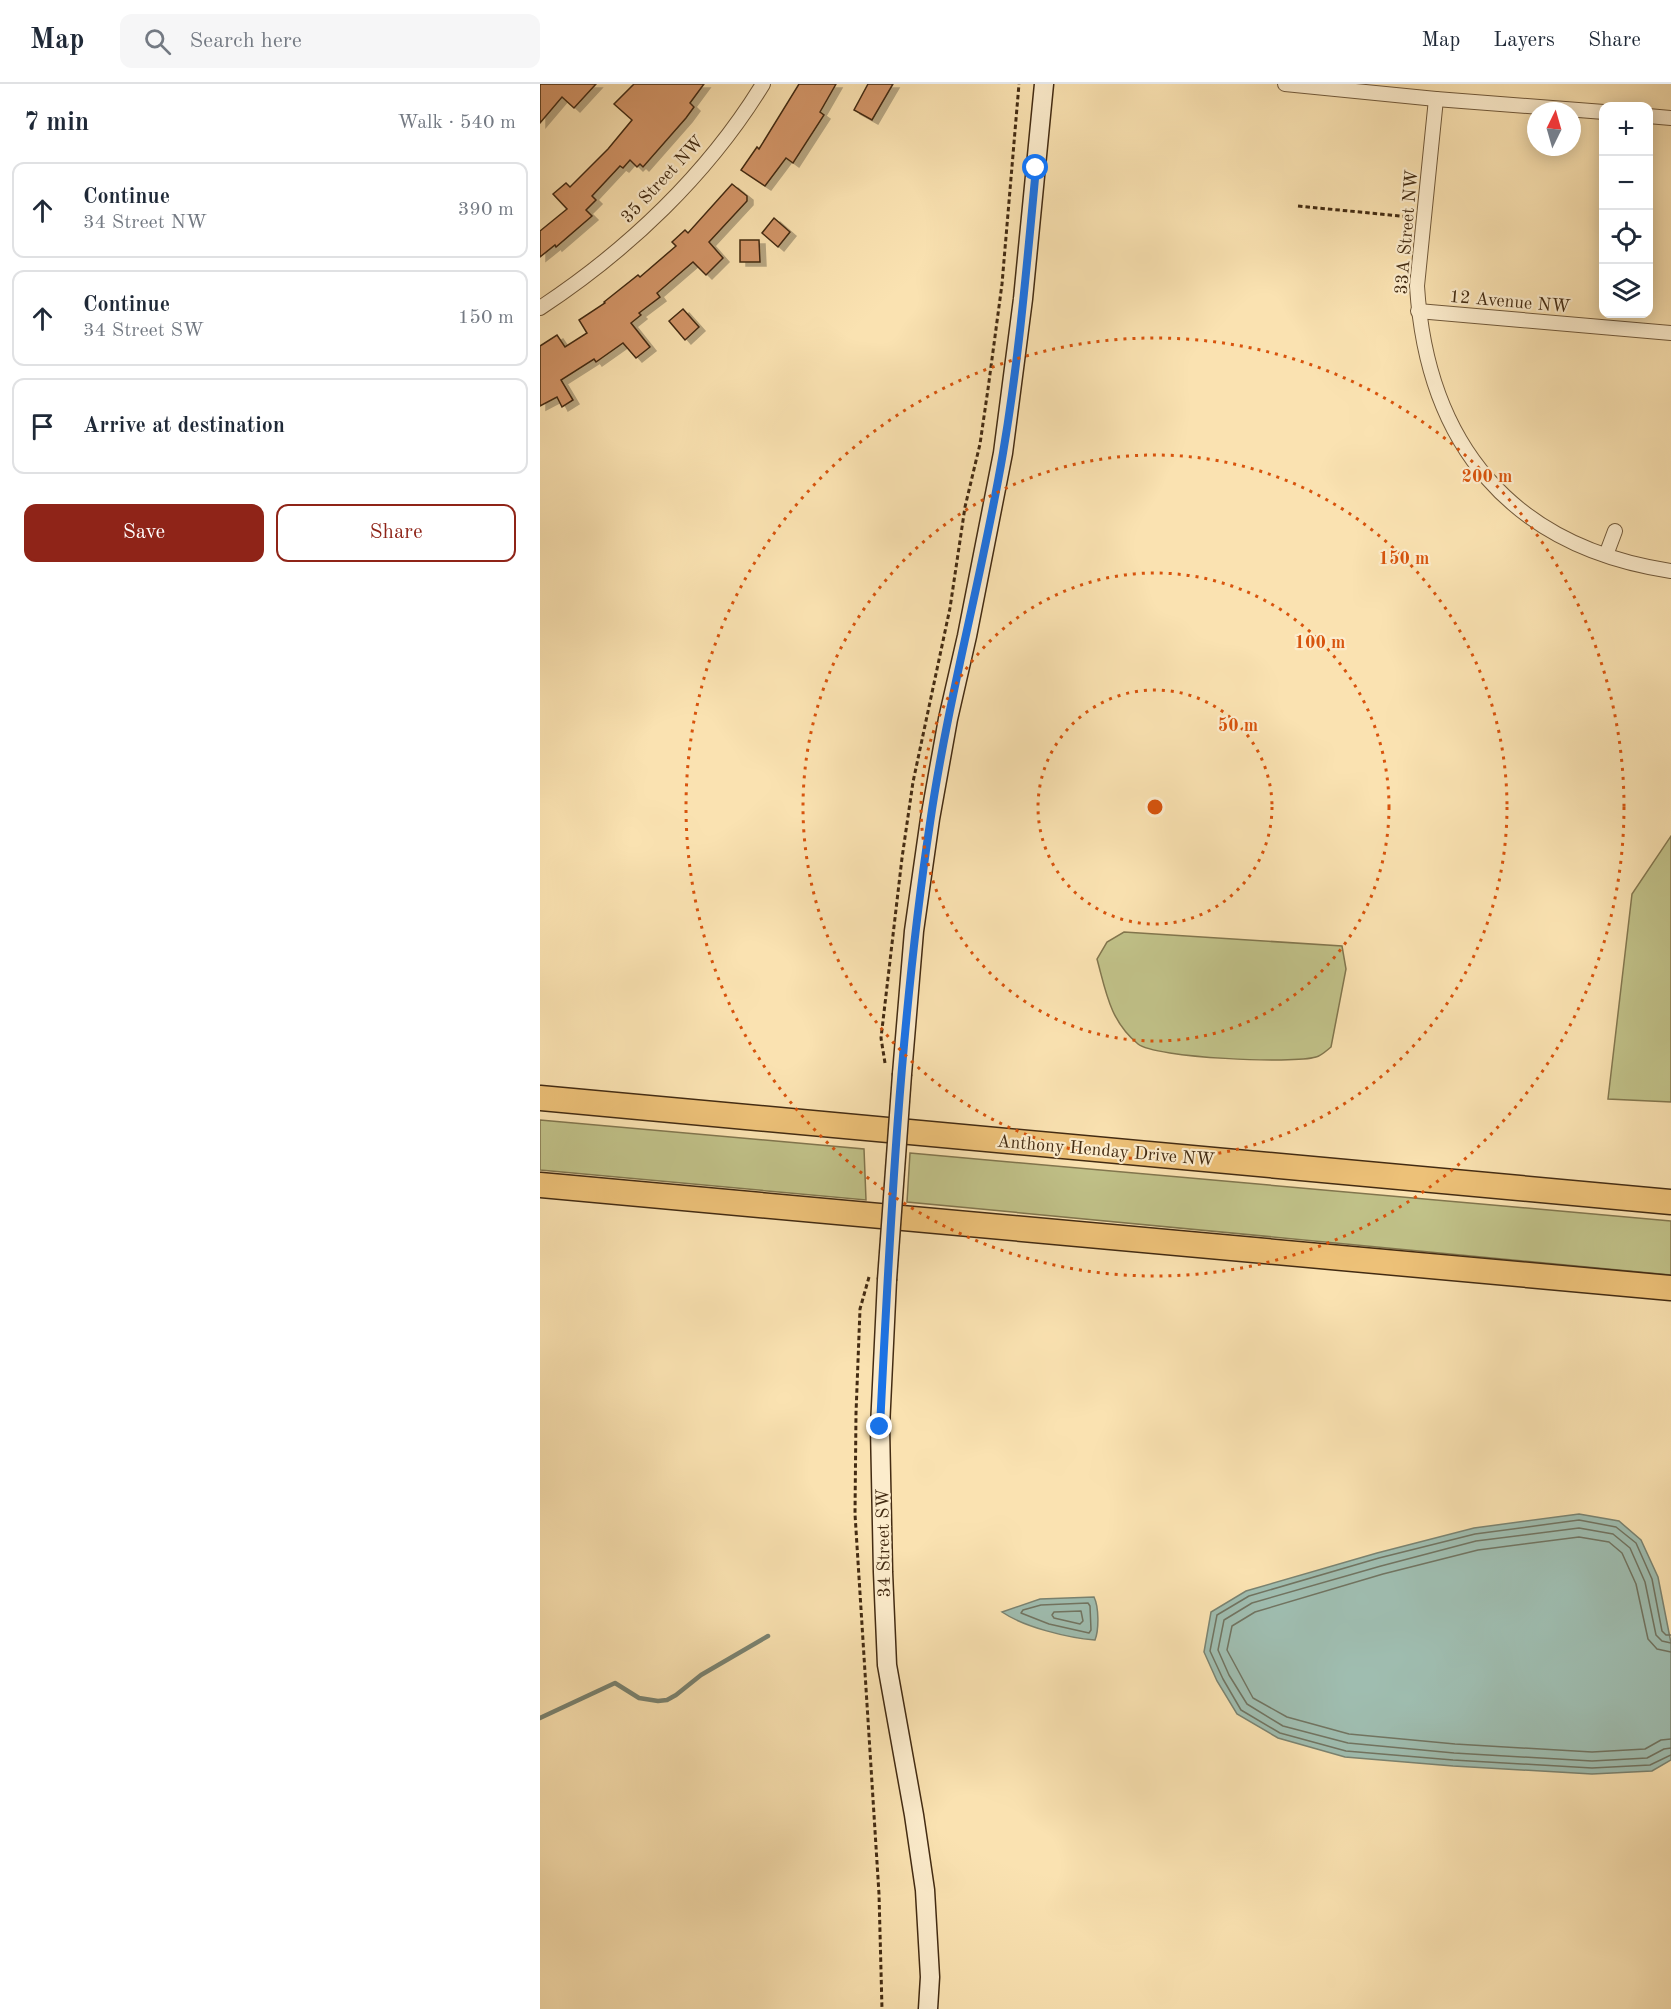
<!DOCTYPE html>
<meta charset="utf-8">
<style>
:root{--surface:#fff;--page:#f6f6f7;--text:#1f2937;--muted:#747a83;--line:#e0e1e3;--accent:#8f2418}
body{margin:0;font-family:"Old Standard TT",serif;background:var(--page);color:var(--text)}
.controls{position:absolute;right:18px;top:18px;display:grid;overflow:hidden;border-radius:12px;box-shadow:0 3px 15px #0003}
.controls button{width:54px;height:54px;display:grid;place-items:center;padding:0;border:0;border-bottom:2px solid var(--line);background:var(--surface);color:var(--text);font:30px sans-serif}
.compass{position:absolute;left:987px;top:18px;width:54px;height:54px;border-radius:50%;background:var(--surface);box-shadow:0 3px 15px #0003;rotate:5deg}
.stop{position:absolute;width:18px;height:18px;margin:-14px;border:4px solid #1a73e8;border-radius:50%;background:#fff}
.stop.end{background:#1a73e8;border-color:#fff;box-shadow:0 2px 6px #0008}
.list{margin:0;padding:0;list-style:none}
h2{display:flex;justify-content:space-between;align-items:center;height:78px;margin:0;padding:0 24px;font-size:26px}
h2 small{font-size:20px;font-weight:400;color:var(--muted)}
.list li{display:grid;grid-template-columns:39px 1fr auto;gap:18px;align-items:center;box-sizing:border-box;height:96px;margin:0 12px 12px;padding:0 12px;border:2px solid var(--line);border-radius:12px}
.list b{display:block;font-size:22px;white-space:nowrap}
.list p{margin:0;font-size:20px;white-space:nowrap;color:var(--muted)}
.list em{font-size:20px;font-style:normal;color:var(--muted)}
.actions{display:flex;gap:12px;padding:18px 24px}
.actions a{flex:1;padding:14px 0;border:2px solid var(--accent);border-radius:12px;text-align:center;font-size:21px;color:var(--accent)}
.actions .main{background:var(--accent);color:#fff}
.icon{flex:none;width:33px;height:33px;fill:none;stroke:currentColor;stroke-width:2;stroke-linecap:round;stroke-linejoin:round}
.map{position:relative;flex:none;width:1131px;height:1925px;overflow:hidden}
header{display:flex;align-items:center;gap:36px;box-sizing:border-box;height:84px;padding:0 30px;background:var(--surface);border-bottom:2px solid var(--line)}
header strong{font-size:28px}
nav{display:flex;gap:33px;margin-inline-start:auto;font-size:21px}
.search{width:420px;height:54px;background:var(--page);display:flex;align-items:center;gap:15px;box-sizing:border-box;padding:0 21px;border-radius:12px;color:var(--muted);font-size:22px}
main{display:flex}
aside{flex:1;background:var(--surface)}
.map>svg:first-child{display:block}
.green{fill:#c1c289;stroke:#82764e;stroke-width:1.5}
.water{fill:#9fbdb0;stroke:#7a8371;stroke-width:1.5}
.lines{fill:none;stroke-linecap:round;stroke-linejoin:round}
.shore{stroke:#717461;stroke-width:1.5}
.stream{stroke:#7a8371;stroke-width:4.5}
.building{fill:#d39669;stroke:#432b12;stroke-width:1.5;filter:url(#shadow)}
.minor-casing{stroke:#71593a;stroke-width:16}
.secondary-casing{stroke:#432b12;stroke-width:21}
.motorway-casing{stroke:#432b12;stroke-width:27}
.path{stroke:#432b12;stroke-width:3;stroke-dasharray:4.5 3;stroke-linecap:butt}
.minor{stroke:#fceccc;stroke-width:14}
.secondary{stroke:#fceccc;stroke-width:18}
.motorway{stroke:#edc178;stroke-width:24}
.secondary-bridge-casing{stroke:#432b12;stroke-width:21;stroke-linecap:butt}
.secondary-bridge{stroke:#fceccc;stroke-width:18}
.route{stroke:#1a73e8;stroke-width:8}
.ring{fill:none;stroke:#d8540d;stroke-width:3;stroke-dasharray:3 6}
.labels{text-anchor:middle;stroke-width:4.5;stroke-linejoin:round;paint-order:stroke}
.street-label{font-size:18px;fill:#432b12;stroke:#fceccc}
.centre{fill:#d8540d;stroke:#fceccc;stroke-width:3}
.ring-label{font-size:18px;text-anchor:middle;font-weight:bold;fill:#d8540d;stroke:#fceccc;stroke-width:4.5;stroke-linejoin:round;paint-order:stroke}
</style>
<header>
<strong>Map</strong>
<div class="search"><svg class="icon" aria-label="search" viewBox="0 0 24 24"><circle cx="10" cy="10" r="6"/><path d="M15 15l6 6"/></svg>Search here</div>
<nav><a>Map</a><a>Layers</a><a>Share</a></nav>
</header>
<main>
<aside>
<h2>7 min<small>Walk · 540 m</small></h2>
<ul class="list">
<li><svg class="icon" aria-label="ahead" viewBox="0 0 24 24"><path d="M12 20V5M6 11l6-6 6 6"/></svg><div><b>Continue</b><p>34 Street NW</p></div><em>390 m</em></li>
<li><svg class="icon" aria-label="ahead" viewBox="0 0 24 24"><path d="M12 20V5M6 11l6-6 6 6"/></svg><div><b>Continue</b><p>34 Street SW</p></div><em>150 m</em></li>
<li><svg class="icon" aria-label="arrive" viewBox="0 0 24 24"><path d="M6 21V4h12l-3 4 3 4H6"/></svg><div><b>Arrive at destination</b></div></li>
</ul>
<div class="actions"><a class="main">Save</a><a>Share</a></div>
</aside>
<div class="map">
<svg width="1131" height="1925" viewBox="0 0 1131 1925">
<defs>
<filter id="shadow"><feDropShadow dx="6" dy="4" stdDeviation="0" flood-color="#0004"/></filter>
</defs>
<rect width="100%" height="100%" fill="#fae2b1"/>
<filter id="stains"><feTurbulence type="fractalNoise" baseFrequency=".00333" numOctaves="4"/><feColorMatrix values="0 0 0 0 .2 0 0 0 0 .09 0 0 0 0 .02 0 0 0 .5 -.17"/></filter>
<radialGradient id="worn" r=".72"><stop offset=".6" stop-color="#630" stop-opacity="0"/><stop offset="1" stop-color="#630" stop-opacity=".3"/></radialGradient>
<g class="green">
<polygon points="1131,752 1131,1018 1068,1015 1092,810"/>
<path d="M584,848L802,862L806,885L791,963C786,967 781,972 776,973C754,980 615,974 598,960C570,937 566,908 557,875L567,858Z"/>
<polygon points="0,1036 324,1065 326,1116 0,1086"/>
<polygon points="370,1069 1131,1137 1131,1191 367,1118"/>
</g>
<g class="water">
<polygon points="1039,1430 1079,1437 1101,1456 1118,1493 1131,1559 1131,1676 1112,1687 1052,1690 913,1682 805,1673 738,1654 697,1630 677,1597 664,1568 671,1528 706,1507 837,1469 934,1444"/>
<path d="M554,1513C559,1523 559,1546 555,1556C528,1554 484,1543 462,1528L500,1515Z"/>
</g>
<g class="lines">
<g class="shore">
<polygon points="548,1519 550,1522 551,1546 549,1549 509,1540 481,1529 483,1526 501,1521"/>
<polygon points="541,1527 543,1537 540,1540 514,1534 512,1531 514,1528"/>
<polyline points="1131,1551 1126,1551 1122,1547 1112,1495 1096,1459 1076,1443 1039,1436 935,1450 839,1474 709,1512 677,1531 670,1567 683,1595 701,1626 740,1649 806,1667 913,1676 1052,1684 1110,1681 1131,1671"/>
<polyline points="1131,1559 1122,1557 1116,1551 1105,1498 1090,1464 1073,1450 1039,1444 936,1457 841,1482 712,1519 684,1536 678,1566 689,1591 707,1620 743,1642 808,1659 914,1669 1052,1677 1107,1674 1124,1665 1131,1664"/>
<polyline points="1131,1568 1117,1565 1108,1555 1096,1500 1082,1469 1069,1458 1039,1453 938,1466 843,1490 715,1528 692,1542 687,1566 713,1614 747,1633 809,1650 915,1660 1052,1668 1105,1665 1121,1656 1131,1655"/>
</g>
<polyline class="stream" points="0,1634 75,1599 99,1614 118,1617 127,1616 136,1611 161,1591 228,1552"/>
</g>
<g class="building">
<polygon points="0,0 56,0 34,24 22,13 0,39"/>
<polygon points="94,0 164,0 150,19 154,23 146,34 103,83 100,80 97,83 90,76 83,84 80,82 52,112 56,116 46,126 52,132 16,163 15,161 0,173 0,147 27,125 13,110 26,99 30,103 68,65 92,36 74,20"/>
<polygon points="259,0 296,0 280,28 284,31 253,79 246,74 225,102 201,86 217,63 219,65"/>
<polygon points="328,0 353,0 332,36 314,26"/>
<polygon points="192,100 207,112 207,117 169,158 183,174 166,191 153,178 117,209 120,213 99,229 101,231 91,239 110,263 96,274 83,259 56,278 54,275 21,296 33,316 22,323 17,313 0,322 0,262 17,251 25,263 47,249 39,236 65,219 64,218 98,191 100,193 136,162 132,158 145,146 148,149"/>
<polygon points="234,134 250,148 238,163 222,149"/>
<polygon points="200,156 219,156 220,178 200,178"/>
<polygon points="143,225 159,243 145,256 129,237"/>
</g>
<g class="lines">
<g class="minor-casing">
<g id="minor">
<polyline points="745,0 896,15 1064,28"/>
<path d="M896,15L877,202C887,361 972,463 1131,487"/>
<polyline points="1108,32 1131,34"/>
<path d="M0,224C88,166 168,90 223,0"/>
<polyline points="878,227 1131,249"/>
<polyline points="1066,471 1075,447"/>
</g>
</g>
<g class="secondary-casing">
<g id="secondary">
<polyline points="362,990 374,847 390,735 408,635 427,552 463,369 483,215 504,0"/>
<polyline points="347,1196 340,1343 343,1488 347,1581 374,1731 385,1806 390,1893 388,1925"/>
</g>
</g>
<g class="motorway-casing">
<g id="motorway">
<polyline points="0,1014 1131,1118"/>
<polyline points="0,1101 1131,1204"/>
</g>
</g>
<g class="path">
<polyline points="758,122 870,133"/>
<polyline points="345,979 341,954 362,774 373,698 410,524 425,423 440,360 448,305 462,200 479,0"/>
<polyline points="329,1193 320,1225 316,1329 315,1430 339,1810 342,1925"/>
</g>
<use href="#minor" class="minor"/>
<use href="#secondary" class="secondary"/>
<use href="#motorway" class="motorway"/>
<g class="secondary-bridge-casing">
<polyline id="secondary-bridge" points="347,1196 362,990"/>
</g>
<use href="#secondary-bridge" class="secondary-bridge"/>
</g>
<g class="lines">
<path class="route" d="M340,1343C350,1141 360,939 390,739C408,614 442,493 463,369C479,275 487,179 496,84"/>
</g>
<g class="ring">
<circle cx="615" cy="723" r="117"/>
<circle cx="615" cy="723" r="234"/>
<circle cx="615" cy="723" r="352"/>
<circle cx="615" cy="723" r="469"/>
</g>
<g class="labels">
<g class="street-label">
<text transform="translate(122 95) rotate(-47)" y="6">35 Street NW</text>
<text transform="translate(866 148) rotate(-85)" y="6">33A Street NW</text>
<text transform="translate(970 217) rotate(5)" y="6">12 Avenue NW</text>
<text transform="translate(566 1066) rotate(5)" y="6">Anthony Henday Drive NW</text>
<text transform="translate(343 1459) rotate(-91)" y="6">34 Street SW</text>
</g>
</g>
<circle cx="615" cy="723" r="9" class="centre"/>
<g class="ring-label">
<text x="947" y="398">200 m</text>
<text x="864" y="480">150 m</text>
<text x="780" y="564">100 m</text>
<text x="698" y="647">50 m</text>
</g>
<rect width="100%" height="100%" filter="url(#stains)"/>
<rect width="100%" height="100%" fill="url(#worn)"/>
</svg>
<div class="controls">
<button>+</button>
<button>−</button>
<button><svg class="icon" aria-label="locate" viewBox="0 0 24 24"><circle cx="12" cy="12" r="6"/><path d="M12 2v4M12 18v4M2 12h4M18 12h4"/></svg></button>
<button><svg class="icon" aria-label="layers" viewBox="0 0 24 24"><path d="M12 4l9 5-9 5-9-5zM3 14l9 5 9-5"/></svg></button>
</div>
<svg class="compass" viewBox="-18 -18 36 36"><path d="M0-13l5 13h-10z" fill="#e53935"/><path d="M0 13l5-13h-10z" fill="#747a83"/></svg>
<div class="stop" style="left:496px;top:84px"></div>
<div class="stop end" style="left:340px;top:1343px"></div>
</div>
</main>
